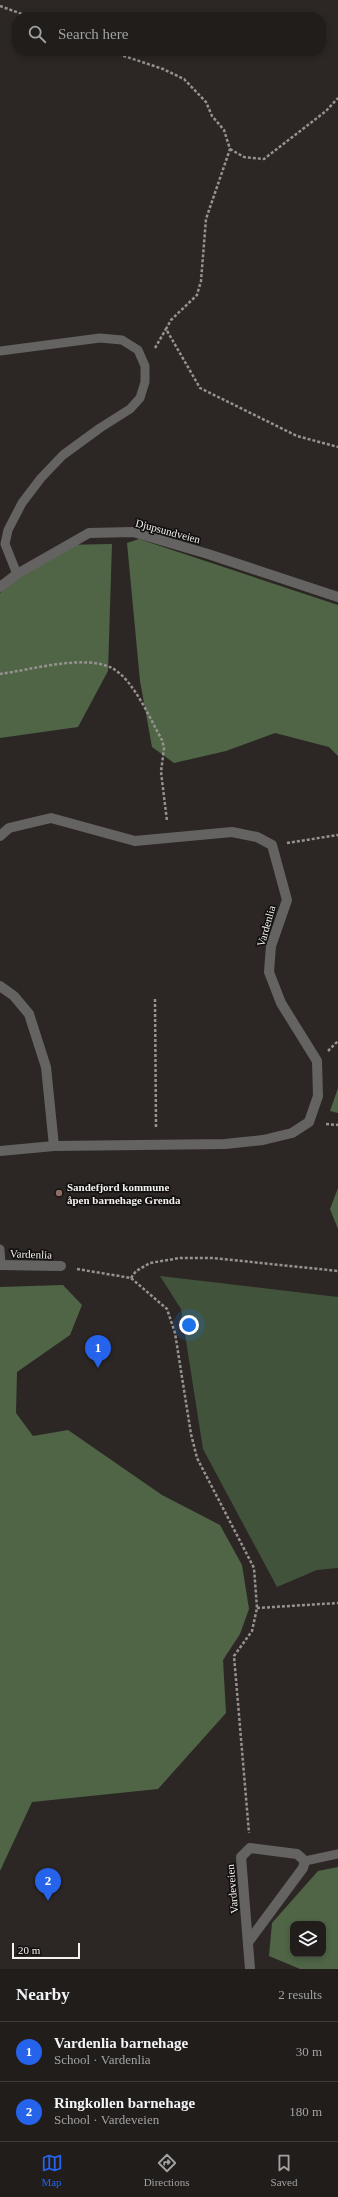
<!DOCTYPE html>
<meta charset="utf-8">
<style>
:root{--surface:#211d1b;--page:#292624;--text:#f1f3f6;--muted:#a2a2a3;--line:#3e3b3a;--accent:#2563eb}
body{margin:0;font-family:Georgia,serif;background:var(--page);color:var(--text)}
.controls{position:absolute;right:12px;bottom:12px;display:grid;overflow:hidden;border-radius:8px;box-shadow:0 2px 6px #0003}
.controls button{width:36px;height:36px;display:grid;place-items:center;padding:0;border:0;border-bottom:1px solid var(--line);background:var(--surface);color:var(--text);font:20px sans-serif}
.scale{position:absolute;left:12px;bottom:10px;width:68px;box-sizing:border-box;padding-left:4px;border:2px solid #f4f1ef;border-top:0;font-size:11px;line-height:14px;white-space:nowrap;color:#f4f1ef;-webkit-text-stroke:3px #13110f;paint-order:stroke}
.you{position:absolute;left:189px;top:1325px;width:14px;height:14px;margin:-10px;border:3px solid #fff;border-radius:50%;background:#1a73e8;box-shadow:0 0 0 6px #1a73e833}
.badge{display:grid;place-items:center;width:26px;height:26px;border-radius:50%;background:var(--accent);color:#fff;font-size:13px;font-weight:700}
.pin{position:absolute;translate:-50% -33px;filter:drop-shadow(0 1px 2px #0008)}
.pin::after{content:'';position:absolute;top:21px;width:14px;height:12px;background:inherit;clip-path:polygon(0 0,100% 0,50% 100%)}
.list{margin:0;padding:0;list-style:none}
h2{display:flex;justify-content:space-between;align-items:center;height:52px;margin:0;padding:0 16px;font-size:17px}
h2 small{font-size:13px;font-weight:400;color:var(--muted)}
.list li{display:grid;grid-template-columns:26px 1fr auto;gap:12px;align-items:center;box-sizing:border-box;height:60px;padding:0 16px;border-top:1px solid var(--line)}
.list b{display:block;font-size:15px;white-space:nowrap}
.list p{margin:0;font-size:13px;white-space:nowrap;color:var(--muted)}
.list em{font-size:13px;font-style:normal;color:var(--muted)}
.icon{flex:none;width:22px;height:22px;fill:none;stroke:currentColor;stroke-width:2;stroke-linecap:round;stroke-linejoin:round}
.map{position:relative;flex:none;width:338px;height:1969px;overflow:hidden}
.search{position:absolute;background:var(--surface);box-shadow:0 2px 6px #0003;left:12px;right:12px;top:12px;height:44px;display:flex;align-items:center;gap:10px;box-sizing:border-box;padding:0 14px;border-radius:16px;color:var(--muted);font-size:15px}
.sheet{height:172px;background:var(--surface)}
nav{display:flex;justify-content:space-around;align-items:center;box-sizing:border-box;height:56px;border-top:1px solid var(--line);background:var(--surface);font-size:11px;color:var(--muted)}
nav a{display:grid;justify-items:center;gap:2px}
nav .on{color:var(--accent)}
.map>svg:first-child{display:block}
.green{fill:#41533a}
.forest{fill:#4f6546;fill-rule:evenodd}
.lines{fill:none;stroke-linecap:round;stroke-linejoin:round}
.path{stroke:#969290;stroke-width:2.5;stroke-dasharray:3 2;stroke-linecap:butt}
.service{stroke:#656361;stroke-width:9}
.minor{stroke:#656361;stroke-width:10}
.education-dot{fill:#8d6e63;stroke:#13110f;stroke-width:1.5}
.labels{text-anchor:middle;stroke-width:3.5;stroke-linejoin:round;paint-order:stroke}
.street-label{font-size:11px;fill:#f4f1ef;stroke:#13110f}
.poi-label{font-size:11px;font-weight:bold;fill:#f4f1ef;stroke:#13110f;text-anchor:start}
</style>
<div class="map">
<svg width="338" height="1969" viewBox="0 0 338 1969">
<rect width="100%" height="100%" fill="#2c2724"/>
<polygon class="green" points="160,1276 338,1297 338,1568 317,1570 277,1587 203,1449 181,1309"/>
<g class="forest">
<polygon points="139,539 338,605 338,756 329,747 275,733 226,751 174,763 152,747 140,681 127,543"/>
<polygon points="112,544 108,671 78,727 0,738 0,593 26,569 60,545"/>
<polygon points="338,1088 338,1113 330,1111"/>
<polygon points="338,1188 338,1229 330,1209"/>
<polygon points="63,1285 82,1305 70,1335 17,1372 16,1413 33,1436 68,1430 162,1495 220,1525 242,1565 249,1609 240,1634 223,1660 226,1713 158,1789 32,1802 0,1871 0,1287"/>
<path d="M338,1867V1969H300L269,1956L272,1923L318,1871ZM293,1924H323V1954H293Z"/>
</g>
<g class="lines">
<g class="path">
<polyline points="0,6 30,17"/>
<polyline points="109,51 163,69 184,79 206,102 212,116 224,130 230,149 206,219 201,281 197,295 171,320 166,329 200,388 297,436 338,447"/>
<polyline points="230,149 244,157 264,159 326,111 338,98"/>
<polyline points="155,348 166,329"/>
<path d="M0,674C30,670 84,654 112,668C134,680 150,719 162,740L164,748L161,772L167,821"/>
<polyline points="287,843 338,835"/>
<polyline points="155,999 156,1128"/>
<polyline points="328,1051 338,1041"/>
<polyline points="326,1124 338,1125"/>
<polyline points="77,1269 131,1278 167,1309 175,1333 191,1434 197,1458 254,1568 257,1608 252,1631 234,1656 249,1833"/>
<polyline points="131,1278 136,1271 150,1263 180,1258 213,1258 338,1271"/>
<polyline points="257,1608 338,1603"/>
</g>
<g class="service">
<polyline points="0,351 100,338 122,340 138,350 145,366 145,382 140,398 130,409 100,428 63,455 41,478 22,503 8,530 5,544 17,574"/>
<polyline points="0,1249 1,1265"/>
<polyline points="305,1861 338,1854"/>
</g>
<g class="minor">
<polyline points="0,587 17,574 89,533 133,532 208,554 338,597"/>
<polyline points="0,836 9,828 51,818 135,841 232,832 257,837 272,845 287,900 271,946 269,972 281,1003 317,1061 318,1096 309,1122 292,1133 263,1140 225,1144 54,1146 0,1151"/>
<polyline points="0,986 14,996 29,1014 46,1067 54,1146"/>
<polyline points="0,1265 61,1266"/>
<polyline points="249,1941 303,1868 305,1861 297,1854 250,1848 241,1857 250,1969"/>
</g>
</g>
<circle class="education-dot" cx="59" cy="1193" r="4"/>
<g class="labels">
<g class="street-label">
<text transform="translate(168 531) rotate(15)" y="4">Djupsundveien</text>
<text transform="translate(266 926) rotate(-74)" y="4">Vardenlia</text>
<text transform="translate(31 1254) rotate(2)" y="4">Vardenlia</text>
<text transform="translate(232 1889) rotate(-95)" y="4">Vardeveien</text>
</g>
<g class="poi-label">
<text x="67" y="1191">Sandefjord kommune<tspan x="67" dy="13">åpen barnehage Grenda</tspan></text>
</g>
</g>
</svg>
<div class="controls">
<button><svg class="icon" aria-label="layers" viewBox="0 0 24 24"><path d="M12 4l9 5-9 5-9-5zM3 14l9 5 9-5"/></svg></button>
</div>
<div class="scale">20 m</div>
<div class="you"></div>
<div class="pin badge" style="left:98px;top:1368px">1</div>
<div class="pin badge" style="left:48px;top:1901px">2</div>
<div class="search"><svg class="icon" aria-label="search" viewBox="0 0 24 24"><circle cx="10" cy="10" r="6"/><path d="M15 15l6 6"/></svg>Search here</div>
</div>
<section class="sheet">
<h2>Nearby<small>2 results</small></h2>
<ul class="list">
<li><span class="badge">1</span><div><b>Vardenlia barnehage</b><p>School · Vardenlia</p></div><em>30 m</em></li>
<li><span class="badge">2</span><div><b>Ringkollen barnehage</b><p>School · Vardeveien</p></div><em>180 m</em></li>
</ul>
</section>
<nav>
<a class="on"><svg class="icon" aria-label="map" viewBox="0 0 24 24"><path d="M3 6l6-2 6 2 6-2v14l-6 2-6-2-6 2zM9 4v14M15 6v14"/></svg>Map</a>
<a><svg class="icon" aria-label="directions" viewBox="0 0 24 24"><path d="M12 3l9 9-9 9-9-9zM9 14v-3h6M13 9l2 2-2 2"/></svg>Directions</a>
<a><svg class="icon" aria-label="saved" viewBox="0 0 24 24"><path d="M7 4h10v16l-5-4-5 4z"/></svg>Saved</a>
</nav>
